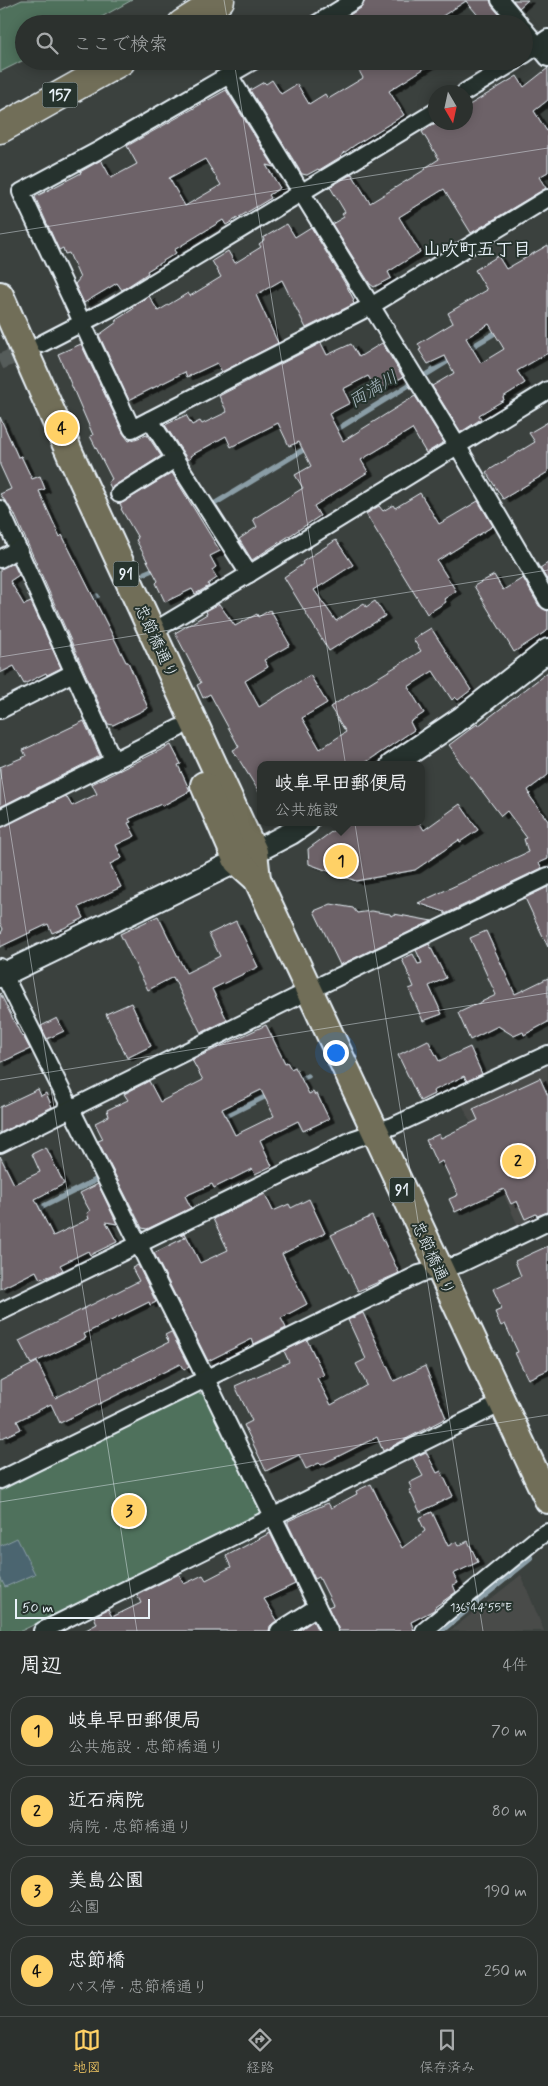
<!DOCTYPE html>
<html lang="ja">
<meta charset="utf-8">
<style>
:root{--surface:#2c312e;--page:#343936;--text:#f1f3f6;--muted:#a6a9aa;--line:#484c4a;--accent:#ffd166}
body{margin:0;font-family:Mynerve,"Klee One",sans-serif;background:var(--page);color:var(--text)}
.compass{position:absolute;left:428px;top:85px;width:45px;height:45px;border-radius:50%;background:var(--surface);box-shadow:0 2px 12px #0003;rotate:171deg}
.scale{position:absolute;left:15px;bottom:12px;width:135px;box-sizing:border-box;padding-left:5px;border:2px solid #e8f1f8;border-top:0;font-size:14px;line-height:18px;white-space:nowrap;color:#e8f1f8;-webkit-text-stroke:4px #26332d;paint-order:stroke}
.you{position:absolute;left:335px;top:1052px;width:18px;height:18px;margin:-12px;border:4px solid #fff;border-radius:50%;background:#1a73e8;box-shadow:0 0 0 8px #1a73e833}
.badge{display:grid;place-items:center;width:32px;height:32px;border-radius:50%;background:var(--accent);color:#111;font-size:16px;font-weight:700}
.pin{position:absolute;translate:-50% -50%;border:2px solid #fff;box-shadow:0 1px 5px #0006}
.popup{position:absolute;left:257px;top:761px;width:168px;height:65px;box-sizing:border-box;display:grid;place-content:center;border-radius:10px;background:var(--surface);filter:drop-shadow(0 1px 4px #0005);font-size:16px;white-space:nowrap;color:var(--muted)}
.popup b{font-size:19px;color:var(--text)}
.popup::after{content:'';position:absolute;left:50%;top:100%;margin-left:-10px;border:10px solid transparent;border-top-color:var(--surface)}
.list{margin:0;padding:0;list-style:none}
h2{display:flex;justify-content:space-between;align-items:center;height:65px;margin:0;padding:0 20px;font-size:21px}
h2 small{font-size:16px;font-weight:400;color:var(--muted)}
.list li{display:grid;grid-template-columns:32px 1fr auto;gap:15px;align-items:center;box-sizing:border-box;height:70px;margin:0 10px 10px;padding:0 10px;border:1px solid var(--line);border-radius:20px}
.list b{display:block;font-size:19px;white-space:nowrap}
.list p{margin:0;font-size:16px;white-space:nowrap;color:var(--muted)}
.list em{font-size:16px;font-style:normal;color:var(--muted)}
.icon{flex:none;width:28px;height:28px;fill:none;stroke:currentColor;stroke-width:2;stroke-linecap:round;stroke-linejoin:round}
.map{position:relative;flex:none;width:548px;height:1631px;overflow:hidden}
.search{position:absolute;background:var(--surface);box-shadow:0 2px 12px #0003;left:15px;right:15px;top:15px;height:55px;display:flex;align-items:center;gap:12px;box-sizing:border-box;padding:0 18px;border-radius:28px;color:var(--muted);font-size:19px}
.sheet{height:385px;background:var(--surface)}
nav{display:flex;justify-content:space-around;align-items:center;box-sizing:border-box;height:70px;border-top:1px solid var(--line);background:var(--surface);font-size:14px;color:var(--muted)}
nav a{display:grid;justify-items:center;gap:2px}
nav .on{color:var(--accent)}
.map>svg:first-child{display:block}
.built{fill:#4a4b4a}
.green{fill:#4f715c;stroke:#9cb1aa}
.water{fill:#4b6570;stroke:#8a9da6}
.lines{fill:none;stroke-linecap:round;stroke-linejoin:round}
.stream{stroke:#8a9da6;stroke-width:5.5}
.building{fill:#6d6267;stroke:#e8f1f8;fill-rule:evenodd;filter:url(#shadow)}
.street-tunnel{stroke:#555b5a;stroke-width:16;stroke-dasharray:16 8;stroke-linecap:butt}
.street-casing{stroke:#e8f1f8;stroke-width:20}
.secondary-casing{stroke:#e8f1f8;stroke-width:26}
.primary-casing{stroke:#e8f1f8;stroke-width:30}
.highway-casing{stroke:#e8f1f8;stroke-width:31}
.street{stroke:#26332d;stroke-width:16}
.secondary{stroke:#26332d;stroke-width:22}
.primary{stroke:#716e59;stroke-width:26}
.highway{stroke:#716e59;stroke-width:28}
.ticks{fill:none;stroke:#e8f1f8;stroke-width:1;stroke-opacity:0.45}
.labels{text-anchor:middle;stroke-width:4;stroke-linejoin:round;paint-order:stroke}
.shield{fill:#26332d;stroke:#aeb8bb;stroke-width:1}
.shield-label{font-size:15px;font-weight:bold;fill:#e8f1f8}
.street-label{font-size:16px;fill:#e8f1f8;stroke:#26332d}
.neighbourhood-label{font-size:18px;font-weight:bold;fill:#e8f1f8;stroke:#26332d}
.water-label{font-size:18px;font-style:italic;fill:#a9b9c2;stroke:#26332d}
.ticks-label{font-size:12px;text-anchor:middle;fill:#e8f1f8;stroke:#26332d;stroke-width:4;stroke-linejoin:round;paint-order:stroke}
</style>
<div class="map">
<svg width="548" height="1631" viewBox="0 0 548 1631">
<defs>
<filter id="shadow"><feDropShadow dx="5.5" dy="3" stdDeviation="0" flood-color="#0009"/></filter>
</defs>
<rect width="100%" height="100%" fill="#3b413e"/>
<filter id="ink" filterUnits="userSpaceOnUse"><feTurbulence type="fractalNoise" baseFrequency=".02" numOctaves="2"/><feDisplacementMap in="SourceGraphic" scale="10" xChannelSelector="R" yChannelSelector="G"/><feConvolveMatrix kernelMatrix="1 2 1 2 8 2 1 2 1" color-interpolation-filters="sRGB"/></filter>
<g filter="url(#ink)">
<g class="built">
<polygon points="548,1065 548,1218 520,1230 462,1104"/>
<polygon points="521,1575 544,1631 450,1631"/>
</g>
<g class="green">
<polygon points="22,0 132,0 89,24 24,24 24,60 0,72 0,10"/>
<polygon points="197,1392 204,1395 260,1508 258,1514 21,1631 1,1631 0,1491"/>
</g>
<polygon class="water" points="17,1538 35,1574 5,1587 0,1577 0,1546"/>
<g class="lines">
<g class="stream">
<polyline points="465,351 500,330"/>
<polyline points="331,433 453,358"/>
<polyline points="214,504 308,447"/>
<polyline points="145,573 157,568"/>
<polyline points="87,601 97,596"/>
<polyline points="296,1081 308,1076"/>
<polyline points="220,1119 270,1094"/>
<polyline points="34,1211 120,1168"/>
<polyline points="441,1631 531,1558"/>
</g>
</g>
<g class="building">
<polygon points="365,0 490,0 492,6 504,20 500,24 485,24 466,1 430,24 335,24 361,8"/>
<polygon points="513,0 528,0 519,8"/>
<polygon points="354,61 436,61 389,91 404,115 355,145 341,155 342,156 319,170 318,169 307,175 302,174 250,90 264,82 266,84 272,80 281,94 297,84 309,104 325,94 328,99 363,78"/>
<polygon points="548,68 548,100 534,111 548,133 548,172 539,177 546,188 471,233 444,189 399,217 420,252 388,272 391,278 374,287 370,284 332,224 344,217 342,214 345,212 330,187 352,174 370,203 426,169 425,168 439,159 422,132 437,122 466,122 466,107 517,76 524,87"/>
<path d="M226,90L274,167L266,165L280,188L269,195L271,198L226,225L223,220L174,250L176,253L147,271L148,273L139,279L122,290L117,283L84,303L75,284L80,278L69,253L65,254L63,248L59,250L35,197L81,173L80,172L101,160L111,178L137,164L127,146ZM205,159L221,185L185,206L169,178Z"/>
<polygon points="287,224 295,237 311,227 346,285 354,300 353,301 354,304 306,328 282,280 256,295 278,343 222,372 217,363 187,377 185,372 129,400 99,335 117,322 116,320 133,309 132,307 149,296 158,311 188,293 190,296 221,277 212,261 228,251 235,263 261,247 259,244 264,240 263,238"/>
<path d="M548,245V353L517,371L525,383L503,397L504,400L479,415L481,419L461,432L432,386L454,373L445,356L428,364L419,350L421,349L418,344L453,323L448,313L487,290L475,270L498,256L506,269ZM489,324L504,349L481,363L466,338Z"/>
<polygon points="321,343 327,355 351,344 359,357 382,343 403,377 377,390 368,376 343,389 350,403 329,414 343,441 415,396 444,442 426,453 412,429 361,460 368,472 314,506 320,516 252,560 239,539 257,527 253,519 303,488 295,475 311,466 299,442 289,446 278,423 231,447 226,436 190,456 191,458 188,460 165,425 186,415 192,425 200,421 202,424 227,412 219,396"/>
<polygon points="81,344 123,433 129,441 147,435 161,456 111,488 108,482 112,479 90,436 93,435 58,354"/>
<polygon points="0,417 18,457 21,456 32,479 40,476 45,489 39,491 60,537 62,535 126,662 128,662 148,708 113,725 108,724 14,513 0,494 11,489 0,465"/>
<polygon points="548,422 548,472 503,499 486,472 535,442 529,433"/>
<polygon points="172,473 220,551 210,556 216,567 212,570 217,578 208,584 209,586 195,594 192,589 165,602 156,583 158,581 136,540 138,538 121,509 122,508 120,504"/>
<polygon points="420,493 439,524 478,501 493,526 437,561 456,591 444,599 446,602 427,614 366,514 379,506 383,511 393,505 395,508"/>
<polygon points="336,540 353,565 314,590 336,621 364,603 366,607 375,601 385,616 329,651 284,577 303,564 302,562"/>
<polygon points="13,563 19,575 10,581 24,605 31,602 61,668 47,675 46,673 24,684 14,666 0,673 0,569"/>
<polygon points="548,563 548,581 540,568"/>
<polygon points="494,575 503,590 523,578 539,606 548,611 548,630 514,652 474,586"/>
<polygon points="219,604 235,626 257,614 258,617 270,610 290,645 264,660 268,667 245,681 259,707 310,675 327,703 302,718 320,749 346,732 330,707 421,651 413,639 431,628 471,690 458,700 455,697 452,700 433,671 408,687 424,713 410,722 414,730 362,765 261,765 261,795 233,750 239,747 210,694 203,698 197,685 201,683 175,633 207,614 206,611"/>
<polygon points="548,672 548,775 528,790 530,794 529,795 548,821 548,859 539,863 542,868 445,914 445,912 418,903 528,852 524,839 527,838 507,811 501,816 456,757 457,756 449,745 477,724 478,726"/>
<polygon points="84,721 100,756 0,807 0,767 26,756 23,750"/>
<polygon points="171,745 181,764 178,765 190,791 162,806 161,804 129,819 131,822 128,823 135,836 116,845 122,858 110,864 121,887 79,907 84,918 64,928 52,933 48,924 0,947 0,935 3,929 0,923 0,828 66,796 72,806 97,794 92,784"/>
<polygon points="460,804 478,830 460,842 459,840 415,870 356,881 309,864 308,849 334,830 336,832 350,822 419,822 424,830"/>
<polygon points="548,887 548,947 525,898"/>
<polygon points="331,904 353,908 357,913 371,911 390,914 391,916 394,914 432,921 340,965 314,911"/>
<polygon points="158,916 186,973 220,956 209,934 236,921 258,967 212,989 227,1020 201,1033 173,977 148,990 120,934"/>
<polygon points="486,931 515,994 548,978 548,1022 524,1035 523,1032 514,1036 498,1026 470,1040 458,1013 496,995 470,938"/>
<polygon points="429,944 446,978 429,986 442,1014 423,1021 409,989 414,987 402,959 413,954 418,964 422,963 416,950"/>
<polygon points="0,993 22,1037 23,1036 30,1049 0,1063"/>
<polygon points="131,1003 151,1046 127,1058 106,1014"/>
<polygon points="57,1018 64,1031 47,1039 41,1026"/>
<path d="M266,1025L285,1063L287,1062L291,1069L295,1067L309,1094L313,1092L315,1095L317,1094L329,1119L303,1131L298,1121L260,1140L272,1166L255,1174L252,1169L214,1188L212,1184L185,1196L191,1208L147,1229L142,1228L98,1141L103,1139L95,1123L109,1116L107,1110L128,1100L124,1094L149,1081L160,1102L203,1080L192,1060ZM261,1090L274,1116L235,1135L222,1109Z"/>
<polygon points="428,1040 439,1061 470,1047 482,1074 467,1081 464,1076 433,1091 434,1094 420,1101 398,1055"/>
<polygon points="540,1078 548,1096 548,1212 537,1216 536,1214 525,1219 517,1201 511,1204 504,1189 455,1212 449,1199 458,1195 442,1161 437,1164 426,1140 439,1134 441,1138 478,1120 473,1109"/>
<polygon points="38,1089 41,1096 46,1093 52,1107 0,1133 0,1107"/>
<polygon points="46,1147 64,1184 35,1199 53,1236 89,1219 87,1213 90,1211 80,1193 98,1184 117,1224 106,1222 117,1242 90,1255 88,1251 60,1265 63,1270 50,1276 40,1279 36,1271 0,1289 0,1156 14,1184 40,1172 32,1154"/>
<polygon points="265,1194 273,1211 289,1204 291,1208 309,1199 325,1233 282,1254 307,1304 281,1318 286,1328 254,1344 252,1339 208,1361 154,1253 186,1237 180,1235 185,1233 200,1263 228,1250 213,1219"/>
<polygon points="372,1216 399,1273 358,1291 331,1235"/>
<polygon points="548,1246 548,1370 528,1379 515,1353 518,1352 505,1324 501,1326 495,1312 502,1309 493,1289 521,1276 515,1261"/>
<polygon points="138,1265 156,1302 150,1305 149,1302 84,1334 86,1338 31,1364 19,1341 139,1281 132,1268"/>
<polygon points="363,1313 394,1381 425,1366 446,1418 383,1451 377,1437 321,1465 319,1463 306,1469 299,1455 266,1471 244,1425 252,1421 235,1386 289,1362 284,1351 307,1340 324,1375 317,1378 331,1405 367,1385 356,1364 366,1359 348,1320"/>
<polygon points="171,1332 189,1367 184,1370 180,1364 60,1423 51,1404 17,1421 21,1429 0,1439 0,1381 37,1362 55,1398 169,1342 165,1335"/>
<polygon points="426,1452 437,1473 441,1471 453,1496 420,1512 409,1490 412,1489 409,1483 423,1476 413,1458"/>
<polygon points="371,1484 386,1515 385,1516 402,1548 425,1531 419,1518 432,1512 448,1546 456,1542 458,1546 468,1541 478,1562 453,1574 458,1583 453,1585 456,1592 435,1607 434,1610 411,1622 414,1631 339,1631 328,1607 333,1605 319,1577 315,1579 288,1524 288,1521 328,1503 331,1508 357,1494 356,1491"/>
<polygon points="270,1533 295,1584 264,1599 277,1620 270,1626 269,1631 84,1631 97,1624 94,1616 108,1609 112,1617 141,1603 137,1595 179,1574 184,1584 203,1575 206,1580 231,1567 226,1556"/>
<polygon points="313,1621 318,1631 298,1631"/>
</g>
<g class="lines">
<polyline class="street-tunnel" points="0,362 32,348"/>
<g class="street-casing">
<g id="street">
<polyline points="500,0 520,24"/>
<polyline points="316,24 355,0"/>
<polyline points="524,29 548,58"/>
<polyline points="524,55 548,38"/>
<polyline points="253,61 101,149 21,192 132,429 371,306 548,198"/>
<polyline points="229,75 457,445 548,601"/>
<polyline points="465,92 516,61"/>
<polyline points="41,344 111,308 436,111"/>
<polyline points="150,420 249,574"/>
<polyline points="119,494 175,459"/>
<polyline points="0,509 114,762"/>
<polyline points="0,559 18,549"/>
<polyline points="152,632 249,574 548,390"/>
<polyline points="0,710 73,673"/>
<polyline points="0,818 179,728"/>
<polyline points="0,967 206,1379 329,1631"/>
<polyline points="0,1144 294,998 548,876"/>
<polyline points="0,1312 354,1139 393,1126 548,1054"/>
<polyline points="0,1480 419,1274 460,1264 548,1222"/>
<polyline points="42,1631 502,1403"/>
<polyline points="279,1631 317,1607"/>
<polyline points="424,1631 540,1536 548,1532"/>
</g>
</g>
<g class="secondary-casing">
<g id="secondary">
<polyline points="392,765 463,717 548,650"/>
<polyline points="0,976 237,861 291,833 307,822"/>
</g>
</g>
<g class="primary-casing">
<g id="primary">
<polyline points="0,295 71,456 254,852 257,879 548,1500"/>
<polyline points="204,785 237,861 257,879"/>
</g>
</g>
<g class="highway-casing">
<g id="highway">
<polyline points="182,24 220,0"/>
<polyline points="0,129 121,61"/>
</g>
</g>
<use href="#street" class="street"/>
<use href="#secondary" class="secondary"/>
<use href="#primary" class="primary"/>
<use href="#highway" class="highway"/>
</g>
</g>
<path class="ticks" d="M224,0L228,24M234,61L483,1631M0,234L548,148M0,657L548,570M0,767L137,1631M0,1080L548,993M0,1502L548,1415"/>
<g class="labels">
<g class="shield">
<rect x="42.5" y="82.5" width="35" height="25" rx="4"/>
<rect x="113.5" y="561.5" width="25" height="25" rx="4"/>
<rect x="389.5" y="1177.5" width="25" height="25" rx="4"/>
</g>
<g class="shield-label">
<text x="60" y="100">157</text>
<text x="126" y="579">91</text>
<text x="402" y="1195">91</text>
</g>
<g class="street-label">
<text transform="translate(157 641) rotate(65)" y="6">忠節橋通り</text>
<text transform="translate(434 1258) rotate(65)" y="6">忠節橋通り</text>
</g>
<g class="neighbourhood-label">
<text x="477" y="255">山吹町五丁目</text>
</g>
<g class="water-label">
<text transform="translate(373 389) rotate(-31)" y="6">両満川</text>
</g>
</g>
<g class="ticks-label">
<text x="481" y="1611">136°44'55"E</text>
</g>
</svg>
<svg class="compass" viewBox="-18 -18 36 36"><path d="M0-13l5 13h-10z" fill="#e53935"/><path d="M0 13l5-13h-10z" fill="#a6a9aa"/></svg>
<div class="scale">50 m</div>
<div class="you"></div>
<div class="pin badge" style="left:341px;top:861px">1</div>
<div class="popup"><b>岐阜早田郵便局</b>公共施設</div>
<div class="pin badge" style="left:518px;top:1161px">2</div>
<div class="pin badge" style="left:129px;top:1511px">3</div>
<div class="pin badge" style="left:62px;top:428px">4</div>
<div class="search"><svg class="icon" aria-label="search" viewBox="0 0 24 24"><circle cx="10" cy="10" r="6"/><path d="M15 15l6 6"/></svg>ここで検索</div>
</div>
<section class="sheet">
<h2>周辺<small>4件</small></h2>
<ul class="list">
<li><span class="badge">1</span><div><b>岐阜早田郵便局</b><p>公共施設 · 忠節橋通り</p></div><em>70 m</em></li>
<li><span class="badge">2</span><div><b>近石病院</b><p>病院 · 忠節橋通り</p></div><em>80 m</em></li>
<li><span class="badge">3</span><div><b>美島公園</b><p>公園</p></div><em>190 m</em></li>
<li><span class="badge">4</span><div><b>忠節橋</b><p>バス停 · 忠節橋通り</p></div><em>250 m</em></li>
</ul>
</section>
<nav>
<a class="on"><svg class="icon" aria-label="map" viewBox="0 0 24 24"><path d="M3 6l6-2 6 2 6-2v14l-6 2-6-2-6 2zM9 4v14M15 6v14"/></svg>地図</a>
<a><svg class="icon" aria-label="directions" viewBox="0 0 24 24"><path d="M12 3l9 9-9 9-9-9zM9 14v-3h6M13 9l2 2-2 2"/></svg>経路</a>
<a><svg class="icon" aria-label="saved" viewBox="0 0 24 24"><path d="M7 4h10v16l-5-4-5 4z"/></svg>保存済み</a>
</nav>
